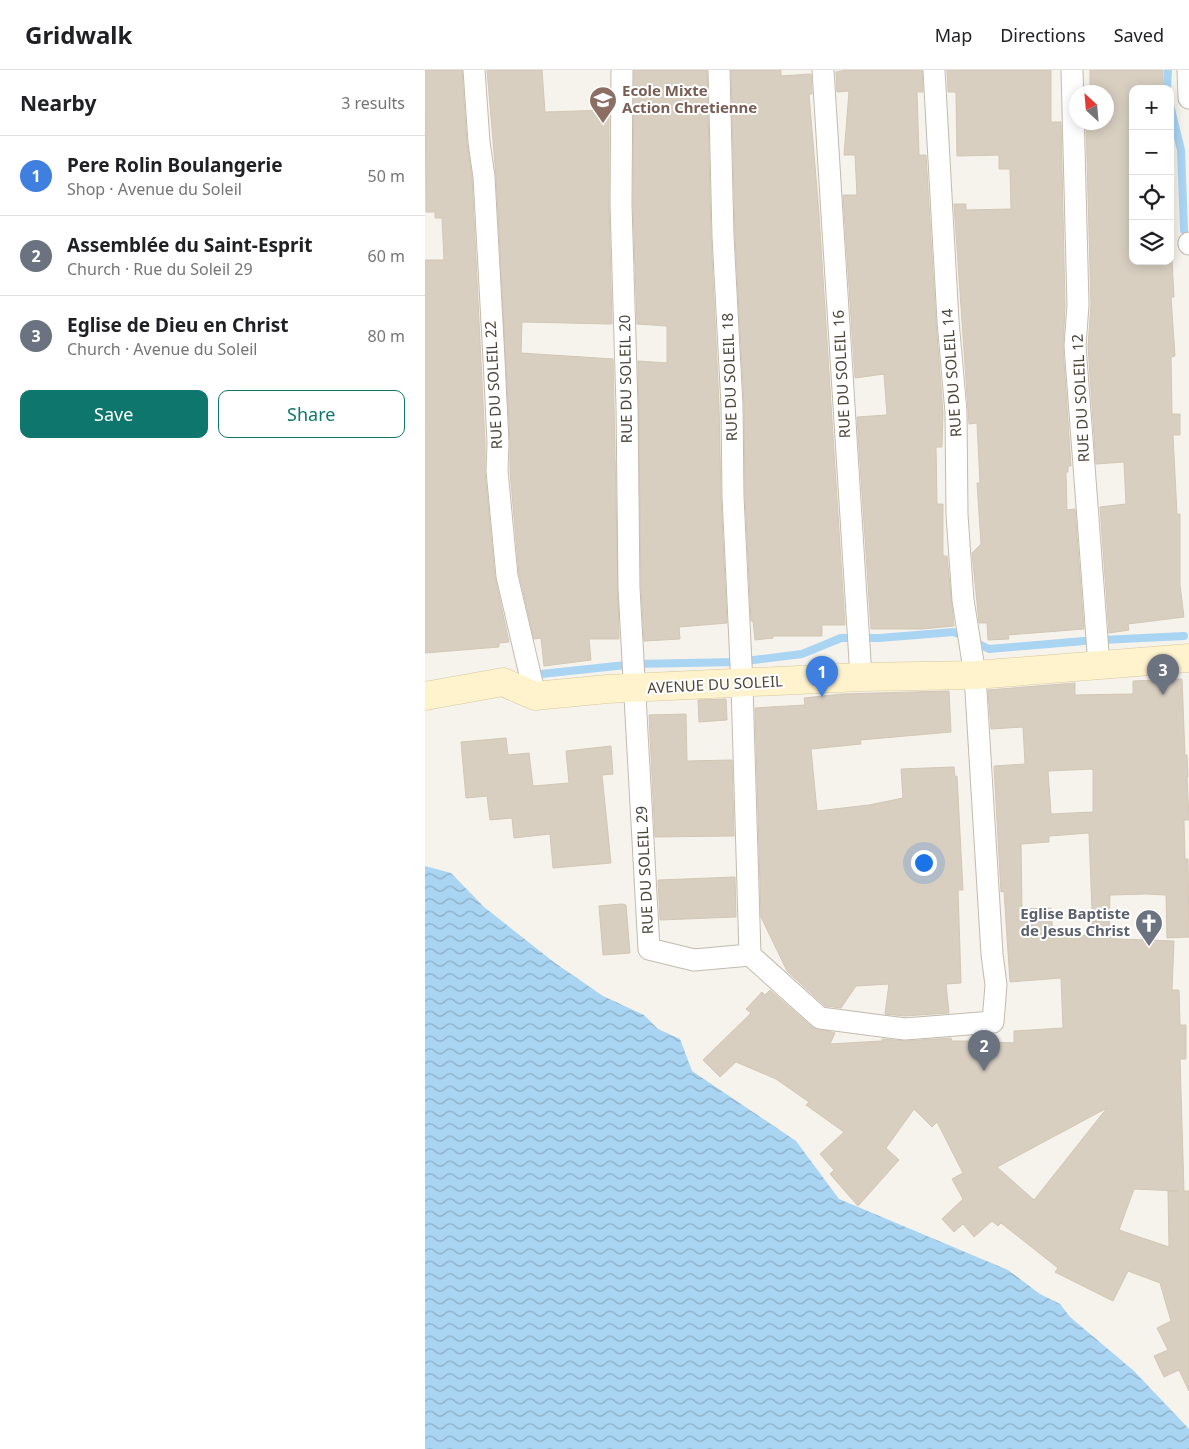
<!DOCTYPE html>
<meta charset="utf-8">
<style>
:root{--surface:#fff;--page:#f2f2f2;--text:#202124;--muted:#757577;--line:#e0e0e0;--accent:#0f766e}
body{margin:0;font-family:"Noto Sans",sans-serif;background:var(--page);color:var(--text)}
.controls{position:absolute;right:15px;top:15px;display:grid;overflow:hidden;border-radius:10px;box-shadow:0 2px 12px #0003}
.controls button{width:45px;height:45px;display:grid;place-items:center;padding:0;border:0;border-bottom:1px solid var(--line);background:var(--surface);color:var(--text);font:25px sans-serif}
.compass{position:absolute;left:644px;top:15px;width:45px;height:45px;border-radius:50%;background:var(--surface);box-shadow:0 2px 12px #0003;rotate:334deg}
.you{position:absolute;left:498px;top:792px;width:18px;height:18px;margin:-12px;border:4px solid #fff;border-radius:50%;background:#1a73e8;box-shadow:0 0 0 8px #1a73e833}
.badge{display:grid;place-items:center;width:32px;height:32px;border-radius:50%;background:var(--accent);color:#fff;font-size:16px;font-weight:700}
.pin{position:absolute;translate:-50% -41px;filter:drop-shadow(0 1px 2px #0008)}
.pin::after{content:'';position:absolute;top:26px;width:18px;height:15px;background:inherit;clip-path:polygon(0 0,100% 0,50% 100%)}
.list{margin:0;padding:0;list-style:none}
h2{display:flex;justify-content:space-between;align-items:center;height:65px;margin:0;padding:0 20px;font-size:21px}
h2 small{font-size:16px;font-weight:400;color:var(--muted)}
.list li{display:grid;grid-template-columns:32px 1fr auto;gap:15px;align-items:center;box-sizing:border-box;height:80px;padding:0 20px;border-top:1px solid var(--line)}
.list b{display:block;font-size:19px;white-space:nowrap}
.list p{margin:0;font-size:16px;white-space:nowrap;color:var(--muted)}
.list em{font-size:16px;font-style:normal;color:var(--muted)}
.actions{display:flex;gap:10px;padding:15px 20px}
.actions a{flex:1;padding:11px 0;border:1px solid var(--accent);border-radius:10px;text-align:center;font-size:18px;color:var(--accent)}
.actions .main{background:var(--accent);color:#fff}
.icon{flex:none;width:28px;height:28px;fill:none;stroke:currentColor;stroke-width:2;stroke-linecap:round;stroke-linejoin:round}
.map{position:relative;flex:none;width:764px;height:1379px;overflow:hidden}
header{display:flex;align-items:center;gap:30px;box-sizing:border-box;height:70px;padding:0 25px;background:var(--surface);border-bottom:1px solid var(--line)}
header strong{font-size:24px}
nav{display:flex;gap:28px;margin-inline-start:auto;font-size:18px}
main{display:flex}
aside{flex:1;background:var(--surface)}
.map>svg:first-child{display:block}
.water{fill:url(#water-waves)}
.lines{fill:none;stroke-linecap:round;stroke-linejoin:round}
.stream{stroke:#a9d4f2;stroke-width:8}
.building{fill:#d8cfc1;stroke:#d3c7b4;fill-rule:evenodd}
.street-casing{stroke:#c2bbae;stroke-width:23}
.secondary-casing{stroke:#d6c79b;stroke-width:29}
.street{stroke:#fff;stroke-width:21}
.secondary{stroke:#fff3cd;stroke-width:28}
.labels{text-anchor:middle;stroke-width:4;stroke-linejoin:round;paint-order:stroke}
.education-label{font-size:15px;font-weight:bold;fill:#785e54;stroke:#fff;text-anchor:start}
.street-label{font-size:15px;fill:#4b4439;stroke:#fff}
.worship-label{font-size:15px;font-weight:bold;fill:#5b616d;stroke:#fff;text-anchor:end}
</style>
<header>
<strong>Gridwalk</strong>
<nav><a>Map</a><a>Directions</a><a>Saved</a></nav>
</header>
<main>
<aside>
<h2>Nearby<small>3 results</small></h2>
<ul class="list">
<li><span class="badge" style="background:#3f7fe0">1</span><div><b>Pere Rolin Boulangerie</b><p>Shop · Avenue du Soleil</p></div><em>50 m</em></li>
<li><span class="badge" style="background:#6b7280">2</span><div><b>Assemblée du Saint-Esprit</b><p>Church · Rue du Soleil 29</p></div><em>60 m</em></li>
<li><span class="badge" style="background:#6b7280">3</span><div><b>Eglise de Dieu en Christ</b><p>Church · Avenue du Soleil</p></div><em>80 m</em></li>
</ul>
<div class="actions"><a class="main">Save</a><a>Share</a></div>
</aside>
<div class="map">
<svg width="764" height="1379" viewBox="0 0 764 1379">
<defs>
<pattern id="water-waves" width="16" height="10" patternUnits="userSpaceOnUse" patternTransform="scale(1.25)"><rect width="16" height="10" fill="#a9d4f2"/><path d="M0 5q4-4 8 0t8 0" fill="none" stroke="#8caec5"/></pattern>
</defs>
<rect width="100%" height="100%" fill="#f6f3ec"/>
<polygon class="water" points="0,796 26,803 59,837 130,893 178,926 219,945 233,959 255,969 267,1001 371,1071 414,1129 583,1200 615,1224 635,1234 645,1247 709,1301 764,1359 764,1379 0,1379"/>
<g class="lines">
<g class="stream">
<polyline points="742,19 743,0"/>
<polyline points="745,35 756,80 759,160"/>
<polyline points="677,570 759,566"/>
<polyline points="107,605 210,594 312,592 377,584 416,568 454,568 529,562 564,579 659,571"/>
</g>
</g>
<g class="building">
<polygon points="0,0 37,0 42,73 47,108 60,373 60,402 70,507 84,572 74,573 74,577 0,583 0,190 19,190 17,148 10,148 10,142 1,142"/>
<polygon points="62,0 117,0 120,42 184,40 184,134 187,254 97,252 96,283 188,289 194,569 164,569 166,590 119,596 116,568 109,569 94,504 85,401 85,372 71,106"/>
<polygon points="209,0 282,0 286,166 294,335 296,427 302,553 254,557 255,569 219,571 216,518 213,291 242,293 242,256 212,254 208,134"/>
<polygon points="306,0 356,0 356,6 386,4 387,24 384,24 394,144 420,555 397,555 397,566 348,566 348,568 330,570 328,551 326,551 320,426 319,334 310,166"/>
<polygon points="422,0 497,0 498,22 492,22 494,85 501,85 511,252 518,343 517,377 511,377 512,434 518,434 518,486 522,486 529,556 497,559 446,559 432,347 462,345 459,304 430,308 418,125 432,125 430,85 419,85 424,21 412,22 411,2"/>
<polygon points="522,0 626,0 626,52 636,52 640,235 638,277 646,396 643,396 643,402 641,402 642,440 650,439 659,559 583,565 584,569 563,570 562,553 554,553 547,483 556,474 552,413 555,413 552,353 544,354 529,134 541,134 541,140 586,139 585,99 574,99 574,85 532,86 531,22 523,22"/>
<polygon points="665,0 738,0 738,19 708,19 708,152 705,152 708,191 747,191 749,227 746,227 750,286 746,287 747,344 755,344 755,365 748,365 752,444 755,444 755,515 759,547 703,554 704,560 684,563 675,437 701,434 699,392 671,394 663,276 666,235 661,52 682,52 682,22 665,22"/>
<path d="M757,609L760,685H762L763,707H762L764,750H759L760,789H763L764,867L742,868L741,825L721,824L685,825L684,865H691V869L749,871L747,920H754L755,955H761V989H755L759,1121H764V1321L754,1300L739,1307L729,1286L743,1280L732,1258L746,1251L735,1213L703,1201L688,1231L630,1202L633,1198L576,1153L573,1156L567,1151L549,1167L538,1154L529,1162L517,1149L538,1129L527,1109L538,1103L512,1052L507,1057L489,1039L461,1078L474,1090L433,1136L405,1104L409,1100L395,1084L419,1062L381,1035L384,1032L351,1009L311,992L295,1007L278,990L326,943L321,939L337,922L340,925L345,920L387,957L410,963L405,974L457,971V969L481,971L526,968L527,971H544V975L565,976V972L589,973V961L638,958L636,908L585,912L579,821L576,822L569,696L600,694L598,657L566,659L563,620L650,613V625L708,624V611ZM668,699V742L626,744L623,701ZM664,763L667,840H664V865L628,866L626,838L597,839L596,774L624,772V766ZM682,1038L609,1130L572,1097ZM709,1119L753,1121H743L744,1177L694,1160Z"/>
<polygon points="524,621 526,662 435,670 436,674 386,679 392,741 444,735 478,728 476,699 529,697 530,707 532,706 538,820 533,820 536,913 521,914 524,943 480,946 460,944 464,914 431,916 416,938 400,936 362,901 336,847 330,638 380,635 379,628 417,624"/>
<polygon points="301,629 302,650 274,652 273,630"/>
<polygon points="261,644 262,691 307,690 309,766 230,767 224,645"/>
<polygon points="81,668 83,685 104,683 108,716 144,713 141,681 186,676 188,704 177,705 186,793 128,798 125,764 89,768 87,748 65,750 62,726 41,728 36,672"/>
<polygon points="310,807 311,847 235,850 233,810"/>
<polygon points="197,834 201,835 205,883 178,885 174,836"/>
</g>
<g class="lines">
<g class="street-casing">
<g id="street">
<polyline points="49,0 54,72 59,107 69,289 73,373 72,401 82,506 110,626"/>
<polyline points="197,0 196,134 202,336 204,518 224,879 269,890 325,885 395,948 480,959 568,952 571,915 567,884 550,605 538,530 532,445 531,342 523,251 509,0"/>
<polyline points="294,0 298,166 307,335 308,426 317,615 325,885"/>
<polyline points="398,0 436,607"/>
<polyline points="647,0 653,235 650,276 674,595"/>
<polyline points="763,0 764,28"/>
<polyline points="764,173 764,174"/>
</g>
</g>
<g class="secondary-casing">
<polyline id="secondary" points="0,626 78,612 110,626 182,619 436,607 550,605 764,588"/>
</g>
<use href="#street" class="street"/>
<use href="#secondary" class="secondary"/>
</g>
<defs>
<g id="school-pin" transform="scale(1.4375)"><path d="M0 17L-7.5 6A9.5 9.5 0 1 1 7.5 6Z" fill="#8d6e63" stroke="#fff"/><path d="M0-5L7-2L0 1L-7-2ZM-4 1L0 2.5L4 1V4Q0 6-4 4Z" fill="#fff"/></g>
<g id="church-pin" transform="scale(1.4375)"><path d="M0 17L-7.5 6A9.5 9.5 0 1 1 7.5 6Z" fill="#6b7280" stroke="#fff"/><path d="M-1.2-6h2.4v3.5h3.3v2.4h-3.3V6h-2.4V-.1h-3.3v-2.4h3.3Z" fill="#fff"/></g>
</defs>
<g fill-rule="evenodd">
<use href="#school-pin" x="178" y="30"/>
<use href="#church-pin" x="724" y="853"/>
</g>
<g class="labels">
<g class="education-label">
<text x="197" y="26">Ecole Mixte<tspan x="197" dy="17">Action Chretienne</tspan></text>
</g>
<g class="street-label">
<text transform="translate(527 303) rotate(-94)" y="5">RUE DU SOLEIL 14</text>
<text transform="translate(417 304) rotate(-93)" y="5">RUE DU SOLEIL 16</text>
<text transform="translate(305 307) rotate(-92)" y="5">RUE DU SOLEIL 18</text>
<text transform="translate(201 309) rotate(-91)" y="5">RUE DU SOLEIL 20</text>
<text transform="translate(69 315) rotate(-93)" y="5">RUE DU SOLEIL 22</text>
<text transform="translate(656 328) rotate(-93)" y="5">RUE DU SOLEIL 12</text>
<text transform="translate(290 615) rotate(-3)" y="5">AVENUE DU SOLEIL</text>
<text transform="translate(220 800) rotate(-93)" y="5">RUE DU SOLEIL 29</text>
</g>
<g class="worship-label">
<text x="705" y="849">Eglise Baptiste<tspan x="705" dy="17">de Jesus Christ</tspan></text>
</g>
</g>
</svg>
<div class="controls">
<button>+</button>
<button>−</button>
<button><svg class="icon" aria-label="locate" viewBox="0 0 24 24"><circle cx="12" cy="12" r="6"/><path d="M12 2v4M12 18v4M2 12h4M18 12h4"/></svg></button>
<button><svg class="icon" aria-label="layers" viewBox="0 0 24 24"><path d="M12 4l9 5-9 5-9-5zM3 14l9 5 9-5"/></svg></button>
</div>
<svg class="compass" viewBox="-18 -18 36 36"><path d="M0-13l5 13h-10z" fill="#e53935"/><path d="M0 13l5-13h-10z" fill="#757577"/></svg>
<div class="you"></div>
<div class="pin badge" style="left:397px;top:627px;background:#3f7fe0">1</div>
<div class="pin badge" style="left:559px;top:1001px;background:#6b7280">2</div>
<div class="pin badge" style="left:738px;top:625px;background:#6b7280">3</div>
</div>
</main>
